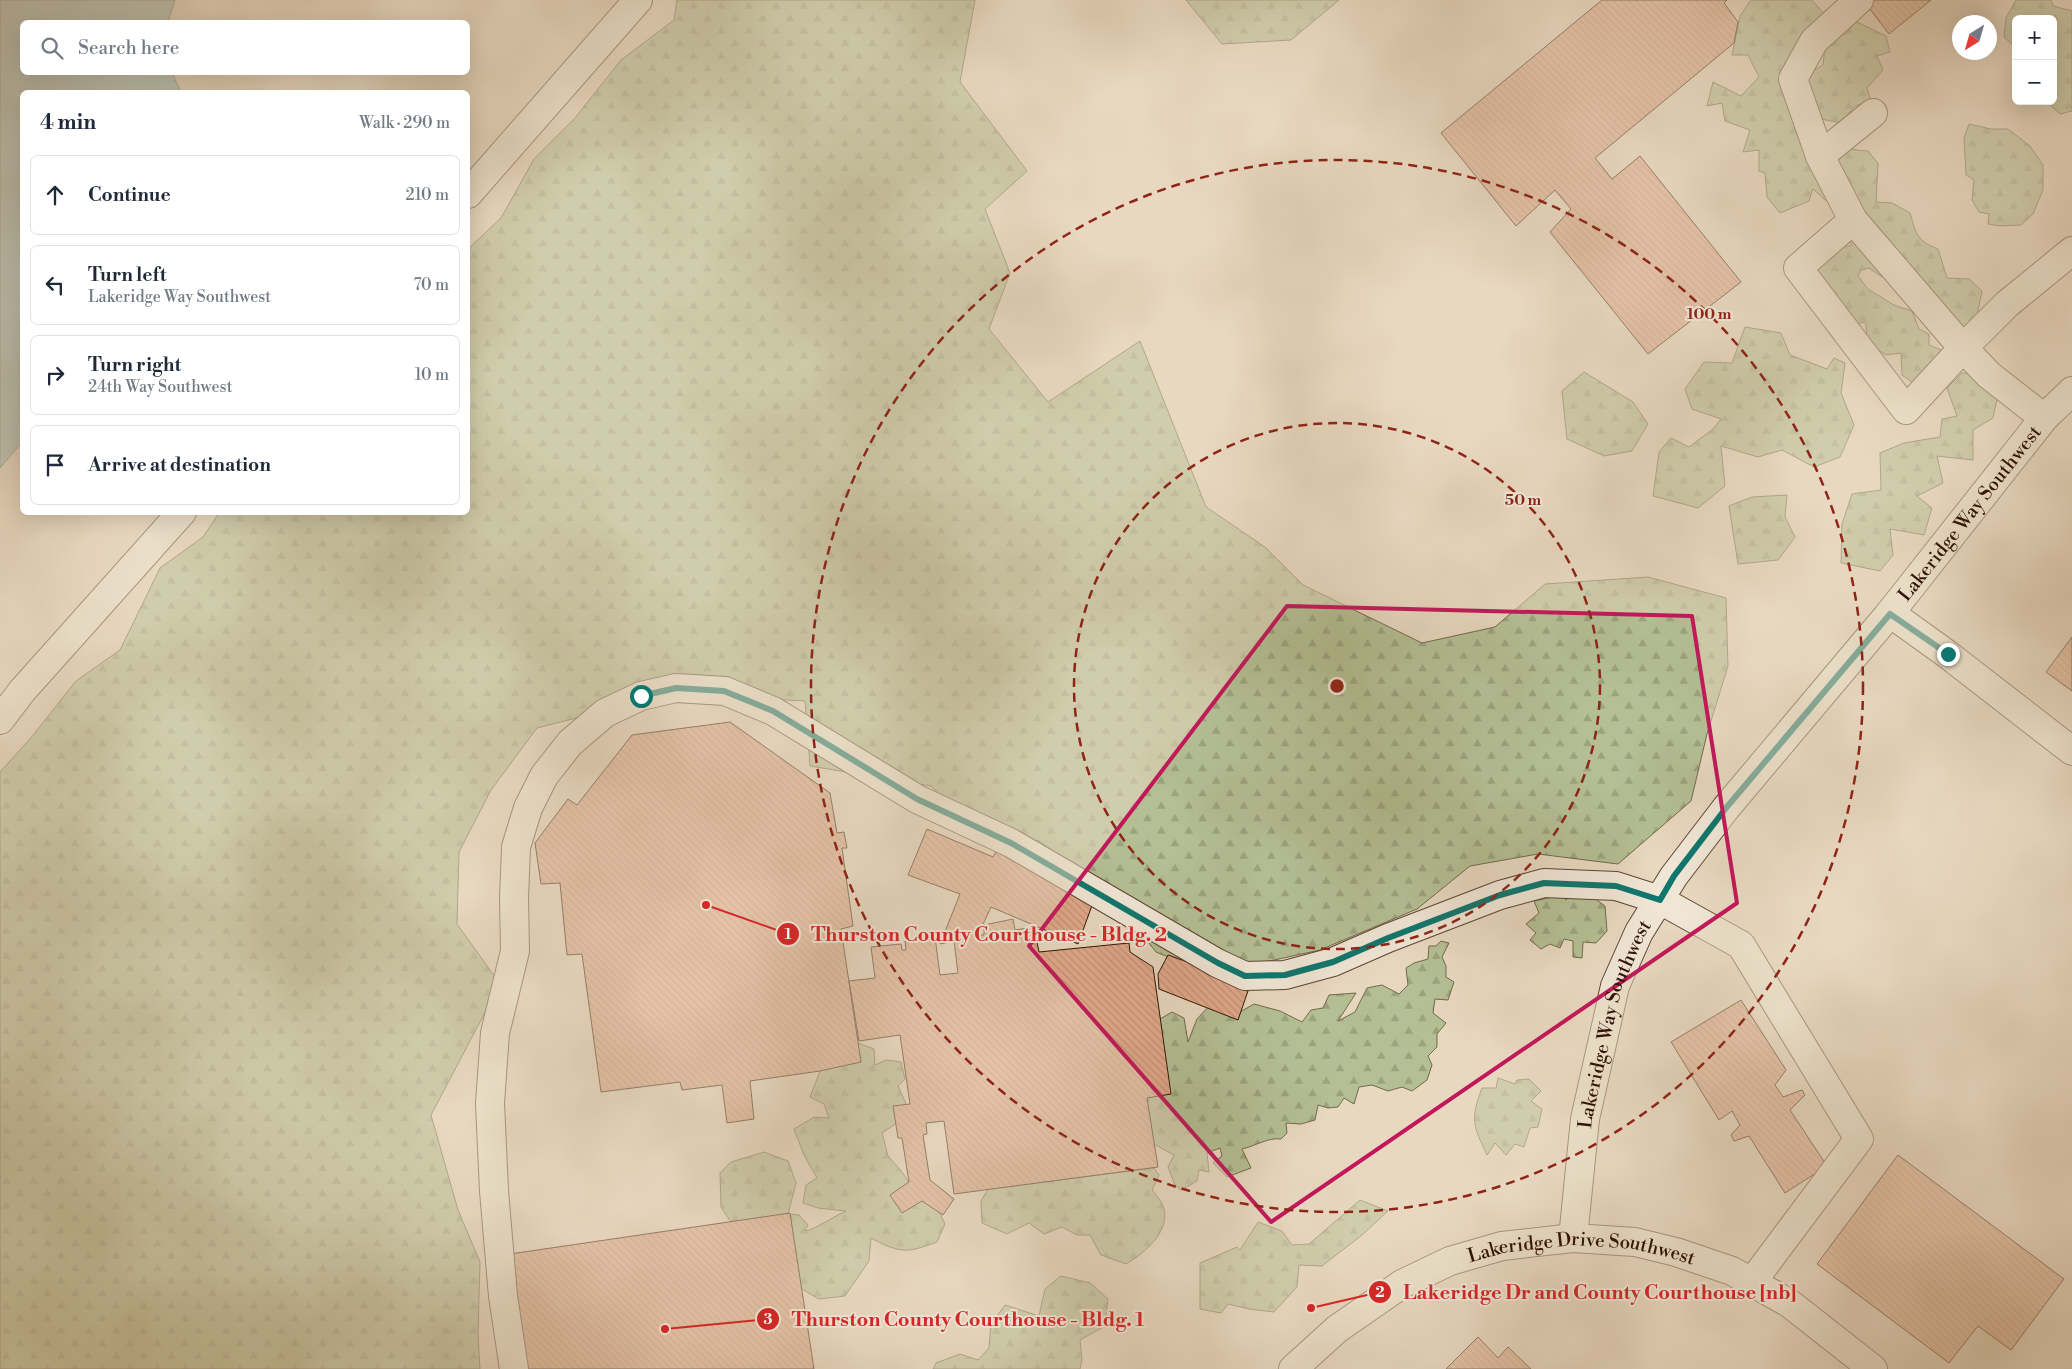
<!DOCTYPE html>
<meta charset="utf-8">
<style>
:root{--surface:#fff;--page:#f6f6f7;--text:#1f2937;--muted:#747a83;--line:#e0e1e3}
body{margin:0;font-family:"Libre Bodoni",serif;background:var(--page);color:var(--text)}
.controls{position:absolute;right:15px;top:15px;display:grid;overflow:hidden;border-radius:8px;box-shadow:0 5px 20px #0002}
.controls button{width:45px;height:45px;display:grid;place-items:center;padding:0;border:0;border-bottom:1px solid var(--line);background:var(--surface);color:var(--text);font:25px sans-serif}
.compass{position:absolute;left:1952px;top:15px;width:45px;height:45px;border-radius:50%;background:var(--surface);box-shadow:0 5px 20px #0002;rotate:217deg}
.stop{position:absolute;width:15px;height:15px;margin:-11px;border:4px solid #0f766e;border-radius:50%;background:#fff}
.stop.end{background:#0f766e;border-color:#fff;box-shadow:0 1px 5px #0008}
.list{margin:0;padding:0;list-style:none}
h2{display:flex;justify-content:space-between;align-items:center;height:65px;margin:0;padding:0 20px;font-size:21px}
h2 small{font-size:16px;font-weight:400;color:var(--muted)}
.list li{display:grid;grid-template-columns:32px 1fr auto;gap:15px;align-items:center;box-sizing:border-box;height:80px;margin:0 10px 10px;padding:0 10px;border:1px solid var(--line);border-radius:8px}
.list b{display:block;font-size:19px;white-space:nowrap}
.list p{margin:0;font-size:16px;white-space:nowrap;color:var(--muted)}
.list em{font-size:16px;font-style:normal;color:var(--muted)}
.icon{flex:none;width:28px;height:28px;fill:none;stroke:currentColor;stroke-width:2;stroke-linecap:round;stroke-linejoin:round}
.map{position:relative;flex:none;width:2072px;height:1369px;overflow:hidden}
.search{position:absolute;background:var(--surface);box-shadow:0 5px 20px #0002;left:20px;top:20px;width:450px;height:55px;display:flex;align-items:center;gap:12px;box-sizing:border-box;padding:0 18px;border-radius:8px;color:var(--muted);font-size:19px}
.panel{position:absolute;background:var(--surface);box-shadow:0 5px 20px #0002;left:20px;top:90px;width:450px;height:425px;border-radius:8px}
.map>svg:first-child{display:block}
.forest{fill:url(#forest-firs);stroke:#72694c}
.water{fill:#99b8b9;stroke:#6f7671}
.building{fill:url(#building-back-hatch);stroke:#301304}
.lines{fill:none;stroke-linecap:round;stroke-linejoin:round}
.minor-casing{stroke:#5e4433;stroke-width:30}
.minor{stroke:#f0e6d6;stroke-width:28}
.route{stroke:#0f766e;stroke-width:6}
.marked{fill:none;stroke:#c2185b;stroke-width:4;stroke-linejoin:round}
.ring{fill:none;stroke:#8f2418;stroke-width:2.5;stroke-dasharray:9 6}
.labels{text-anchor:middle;stroke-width:4;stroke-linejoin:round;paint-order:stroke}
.street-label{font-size:19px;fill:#301304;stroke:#f0e6d6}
.centre{fill:#8f2418;stroke:#f0e6d6;stroke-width:2.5}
.ring-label{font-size:15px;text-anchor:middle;font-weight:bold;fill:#8f2418;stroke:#f0e6d6;stroke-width:4;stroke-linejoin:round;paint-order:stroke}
.leader{fill:none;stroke:#d62828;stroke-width:2}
.callout-dot{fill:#d62828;stroke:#f0e6d6;stroke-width:2}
.mark-label{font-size:15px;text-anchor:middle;font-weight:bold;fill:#fff}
.callout-label{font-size:20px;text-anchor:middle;font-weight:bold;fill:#d62828;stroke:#f0e6d6;stroke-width:4;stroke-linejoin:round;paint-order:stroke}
</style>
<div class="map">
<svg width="2072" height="1369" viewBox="0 0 2072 1369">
<defs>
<pattern id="forest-firs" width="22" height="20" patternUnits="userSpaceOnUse" patternTransform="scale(1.25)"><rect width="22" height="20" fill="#b4bf94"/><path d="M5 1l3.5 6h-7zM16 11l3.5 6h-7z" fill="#9ba37e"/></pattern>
<pattern id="building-back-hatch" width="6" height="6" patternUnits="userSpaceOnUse" patternTransform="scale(1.25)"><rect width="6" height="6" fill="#e2a88b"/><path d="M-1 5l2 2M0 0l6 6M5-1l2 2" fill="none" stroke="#c29076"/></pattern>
</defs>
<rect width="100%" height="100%" fill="#e8d8c0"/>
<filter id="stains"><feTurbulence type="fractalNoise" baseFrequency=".004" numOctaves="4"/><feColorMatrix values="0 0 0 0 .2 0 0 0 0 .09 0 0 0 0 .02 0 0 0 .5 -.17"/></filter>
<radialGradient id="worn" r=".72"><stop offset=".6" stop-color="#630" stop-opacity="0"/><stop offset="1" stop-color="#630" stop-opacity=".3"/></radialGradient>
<g class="forest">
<polygon points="677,0 975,0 960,82 1027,171 985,209 1010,273 989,329 1048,402 1140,341 1206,507 1265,547 1303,585 1422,643 1495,627 1545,584 1648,577 1726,598 1728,666 1707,734 1691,801 1618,864 1538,854 1470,866 1417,909 1320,950 1210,974 1156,952 1105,888 1039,841 985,842 931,786 810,766 805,701 671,694 537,728 491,790 459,852 457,924 500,984 431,1115 458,1210 480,1262 478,1335 480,1369 0,1369 0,772 30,739 76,681 120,650 160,568 203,537 219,513 468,512 468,249 501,218 534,159 575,118 621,60 674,20"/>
<polygon points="1186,0 1339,0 1291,40 1222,44"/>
<path d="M1751,0H1812L1828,18L1810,73L1823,65L1826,37L1846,34L1855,21L1886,36L1890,52L1877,56L1883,70L1867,88L1871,101L1855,106L1841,123L1821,119L1800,109L1838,148L1868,151L1878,163L1876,202L1892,203L1910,213C1916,234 1917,241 1938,249L1947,278L1969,279L1982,291L1976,321L1964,336L1888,273L1882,277L1869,268L1861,270L1858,276L1868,289L1894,305L1912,311L1919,329L1929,334V345L1944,351L1916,385L1902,375L1901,353L1886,355L1867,343L1866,324L1863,322L1853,327L1811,268L1826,252L1852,245L1839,228L1844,204L1825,200L1813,189L1809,201L1780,213L1767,197L1765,173L1759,171V150L1743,152L1750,130L1725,121L1722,103L1707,106L1713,82L1741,96L1759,77L1748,55H1732L1740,16Z"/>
<polygon points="2016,0 2051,0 2053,6 2072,11 2072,111 2060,114 2046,101 2053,101 2053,19 2016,19 2016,48 2004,37 2006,18"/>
<polygon points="1969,124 1991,129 2008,129 2030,146 2043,165 2043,190 2033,214 2021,225 2000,226 1988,224 1989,214 1979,212 1972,200 1974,180 1966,175 1964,138"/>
<polygon points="1745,327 1781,333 1790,355 1827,369 1834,358 1845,363 1841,393 1854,425 1840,457 1814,467 1782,450 1758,457 1721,446 1725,486 1698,508 1653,496 1659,452 1671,438 1689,447 1713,429 1721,419 1692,409 1685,389 1704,362 1732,363"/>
<polygon points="1584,372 1633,402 1648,424 1632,451 1604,456 1567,439 1562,391"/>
<polygon points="1962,373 1989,375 1998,394 1993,418 1973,430 1973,460 1937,456 1943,483 1917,496 1932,508 1924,535 1890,529 1893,555 1880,571 1841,563 1842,524 1852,494 1881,490 1880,453 1904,443 1940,437 1942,419 1957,416 1947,388"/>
<polygon points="1787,495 1785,517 1795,537 1778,560 1738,564 1729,506 1752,497"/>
<polygon points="1577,887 1592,888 1598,901 1605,906 1607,931 1596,943 1583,942 1582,958 1573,957 1573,941 1564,939 1560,948 1550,944 1541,949 1530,940 1536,933 1526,924 1539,913 1534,901 1553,897 1558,890 1566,900"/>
<path d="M1441,941L1449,943L1442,957L1446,966V977L1454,982L1448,1000L1435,999L1433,1013L1446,1023L1437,1034V1047L1428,1056L1432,1065L1427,1080L1412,1091L1402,1087L1388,1091L1372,1085L1359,1087L1354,1104L1344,1098L1338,1107L1328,1108L1318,1105L1315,1120L1301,1124L1286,1123L1287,1133L1281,1139C1269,1137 1255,1146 1242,1149L1251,1168L1227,1177L1213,1163L1222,1156L1220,1148L1207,1153L1209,1172L1199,1170L1197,1181L1181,1190L1175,1185L1168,1167L1174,1155L1154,1144L1141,1113L1157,1086L1160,1019L1172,1012L1184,1018L1188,1042L1197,1019L1211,1004L1238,1013L1254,1004L1280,1011L1302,1022L1311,1010L1323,1008L1329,995L1356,993L1338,1021L1355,1012L1367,988L1382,985L1399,994L1408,985L1406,968L1414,963L1428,959L1429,946H1436Z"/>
<path d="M855,1042L874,1049L875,1065L886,1060L901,1062L905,1079L898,1086L908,1108L900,1121L882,1133L888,1156L902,1172L920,1199L937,1207L945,1224L937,1242C907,1253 901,1254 871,1238L869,1261L845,1296L819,1299L802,1289L735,1228L721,1207L720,1173L731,1162L764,1152L788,1161L796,1183L788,1214L799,1215L808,1225L805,1231C816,1229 834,1216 846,1211L818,1208L803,1203L806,1185L817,1178L804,1155L794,1129L814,1117L829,1118L824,1104L810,1097L820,1071L817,1065Z"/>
<path d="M1498,1078L1515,1084L1517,1080L1529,1079L1541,1091L1531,1101L1542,1109L1538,1127L1530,1128L1524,1147L1515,1144L1506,1155L1495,1143L1487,1155C1473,1125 1470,1120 1482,1088H1496Z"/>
<path d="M1154,1168L1159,1175L1152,1190C1155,1194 1161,1200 1163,1206C1172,1230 1145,1253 1126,1264L1101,1255L1090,1235H1077L1062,1227L1044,1234L1029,1223L1007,1234L982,1223L981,1201L988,1189Z"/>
<polygon points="1360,1200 1388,1211 1362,1235 1322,1266 1299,1265 1297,1287 1274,1312 1249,1309 1228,1304 1221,1313 1200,1309 1200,1263 1237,1247 1240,1250 1258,1222 1282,1231 1292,1245 1309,1244"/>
<polygon points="1061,1276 1090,1283 1108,1299 1105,1326 1080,1340 1082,1360 1080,1369 933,1369 936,1363 960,1354 978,1360 989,1348 991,1324 1005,1305 1039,1316 1045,1289"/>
</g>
<polygon class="water" points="0,0 175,0 168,22 22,22 22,72 172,73 181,92 22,92 22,442 0,468"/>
<g class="building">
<polygon points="1602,0 1727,0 1724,3 1738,22 1734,43 1595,158 1612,179 1640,156 1741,282 1648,354 1550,232 1571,209 1555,190 1516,226 1441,133"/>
<polygon points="1863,0 1931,0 1889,34"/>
<polygon points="2072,637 2072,691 2046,672"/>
<polygon points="730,722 830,793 837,833 844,832 847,848 842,848 853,926 841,929 861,1062 820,1071 750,1081 754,1119 727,1123 722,1085 682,1090 680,1082 601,1092 582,954 567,955 560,883 541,884 535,843 568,799 577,805 632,735"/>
<polygon points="927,829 993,857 997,850 1044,870 1041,877 1094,900 1078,944 991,907 978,935 984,935 984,925 1013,919 1015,930 1034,927 1039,952 1129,943 1130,952 1153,967 1171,1094 1147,1098 1158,1167 954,1194 944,1121 926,1123 927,1134 923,1135 930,1180 954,1199 943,1215 922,1201 902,1213 890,1195 909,1182 902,1138 898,1138 893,1106 910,1104 900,1035 859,1041 849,981 875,978 871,947 901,944 902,950 906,950 905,941 935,937 940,975 958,973 954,941 940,944 960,894 908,875"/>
<polygon points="1168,955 1250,985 1238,1020 1159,989 1158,974"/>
<polygon points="1741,1000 1786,1070 1775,1085 1783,1097 1802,1090 1805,1095 1790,1110 1827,1166 1785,1193 1749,1136 1734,1141 1731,1135 1740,1125 1732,1111 1719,1120 1671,1042"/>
<polygon points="1898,1155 2064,1279 2011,1350 1978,1326 1949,1363 1817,1264"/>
<polygon points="790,1213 814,1369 527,1369 510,1254"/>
<polygon points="1478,1337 1498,1358 1508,1347 1531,1369 1446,1369"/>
</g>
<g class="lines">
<g class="minor-casing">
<g id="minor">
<polyline points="1820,156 1793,79 1814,41 1859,0"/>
<polyline points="468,194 638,0"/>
<polyline points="1853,220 1963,348 1906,410 1798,268 1853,220 1820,156 1873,113"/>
<polyline points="2044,418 1989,375 1963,348 2007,304 2072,251"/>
<polyline points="1890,613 1947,654 2072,751"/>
<polyline points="0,720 22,691 182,512"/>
<path id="s1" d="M1573,1238L1585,1119L1615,986L1639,932L1674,876L1726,808L1890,613L2044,418L2072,391"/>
<polyline points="514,1369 503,1296 494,1191 490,1103 495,1033 515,951 514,898 516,847 528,808 544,776 570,743 605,713 641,696 676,688 725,691 773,711 917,799 1011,843 1217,963 1245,976 1285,975 1333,962 1388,938 1500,895 1544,883 1616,886 1660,900 1741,945 1859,1139 1752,1282"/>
<path id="s2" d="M1293,1369L1337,1329L1402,1284L1450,1261L1502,1246L1573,1238L1635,1242L1676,1252L1732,1271L1789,1303L1873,1369"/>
</g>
</g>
<use href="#minor" class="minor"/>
</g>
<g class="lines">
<polyline class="route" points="641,696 676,688 724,691 773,711 917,799 1011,843 1218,963 1245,976 1285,975 1333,962 1388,938 1500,895 1544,883 1616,886 1660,900 1674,876 1726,808 1890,614 1948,654"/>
</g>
<path d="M0 0H2072V1369H0ZM1287,606L1692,616L1737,903L1271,1222L1029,946Z" fill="#e8d8c0" fill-opacity=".55" fill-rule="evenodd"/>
<path class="marked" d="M1287,606L1692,616L1737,903L1271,1222L1029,946Z"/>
<g class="ring">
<circle cx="1337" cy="686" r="263"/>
<circle cx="1337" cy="686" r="526"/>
</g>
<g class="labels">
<g class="street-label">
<text dy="7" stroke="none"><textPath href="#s1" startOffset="849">Lakeridge Way Southwest</textPath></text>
<text dy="7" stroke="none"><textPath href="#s1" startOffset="219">Lakeridge Way Southwest</textPath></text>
<text dy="7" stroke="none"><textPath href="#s2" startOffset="326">Lakeridge Drive Southwest</textPath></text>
</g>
</g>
<circle cx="1337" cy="686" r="8" class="centre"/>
<g class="ring-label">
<text x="1709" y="319">100 m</text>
<text x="1523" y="505">50 m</text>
</g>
<path class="leader" d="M706 905L788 934M1311 1308L1380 1292M665 1329L768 1319"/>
<g class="callout-dot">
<circle cx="706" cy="905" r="5"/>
<circle cx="1311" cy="1308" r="5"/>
<circle cx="665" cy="1329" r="5"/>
<circle cx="788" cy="934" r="12"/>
<circle cx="1380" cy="1292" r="12"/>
<circle cx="768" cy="1319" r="12"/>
</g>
<g class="mark-label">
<text x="788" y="939">1</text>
<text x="1380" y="1297">2</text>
<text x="768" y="1324">3</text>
</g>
<g class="callout-label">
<text x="989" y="941">Thurston County Courthouse - Bldg. 2</text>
<text x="1600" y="1299">Lakeridge Dr and County Courthouse [nb]</text>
<text x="968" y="1326">Thurston County Courthouse - Bldg. 1</text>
</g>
<rect width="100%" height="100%" filter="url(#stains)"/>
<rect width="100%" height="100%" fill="url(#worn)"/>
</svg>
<div class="controls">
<button>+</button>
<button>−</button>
</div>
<svg class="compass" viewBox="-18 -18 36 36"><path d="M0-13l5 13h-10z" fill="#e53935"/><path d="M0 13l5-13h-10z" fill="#747a83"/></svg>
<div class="stop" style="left:641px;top:696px"></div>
<div class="stop end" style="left:1948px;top:654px"></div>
<div class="search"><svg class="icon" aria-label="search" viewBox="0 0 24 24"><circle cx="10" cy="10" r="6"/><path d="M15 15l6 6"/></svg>Search here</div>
<section class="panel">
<h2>4 min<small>Walk · 290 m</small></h2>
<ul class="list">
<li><svg class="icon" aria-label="ahead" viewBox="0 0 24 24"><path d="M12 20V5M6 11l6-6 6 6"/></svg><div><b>Continue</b></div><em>210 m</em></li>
<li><svg class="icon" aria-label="left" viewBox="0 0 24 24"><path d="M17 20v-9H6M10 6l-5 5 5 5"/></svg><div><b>Turn left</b><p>Lakeridge Way Southwest</p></div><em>70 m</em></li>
<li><svg class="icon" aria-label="right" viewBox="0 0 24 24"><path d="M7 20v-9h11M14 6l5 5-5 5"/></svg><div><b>Turn right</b><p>24th Way Southwest</p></div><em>10 m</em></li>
<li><svg class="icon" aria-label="arrive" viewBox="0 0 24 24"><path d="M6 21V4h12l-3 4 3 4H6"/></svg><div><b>Arrive at destination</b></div></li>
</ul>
</section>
</div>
